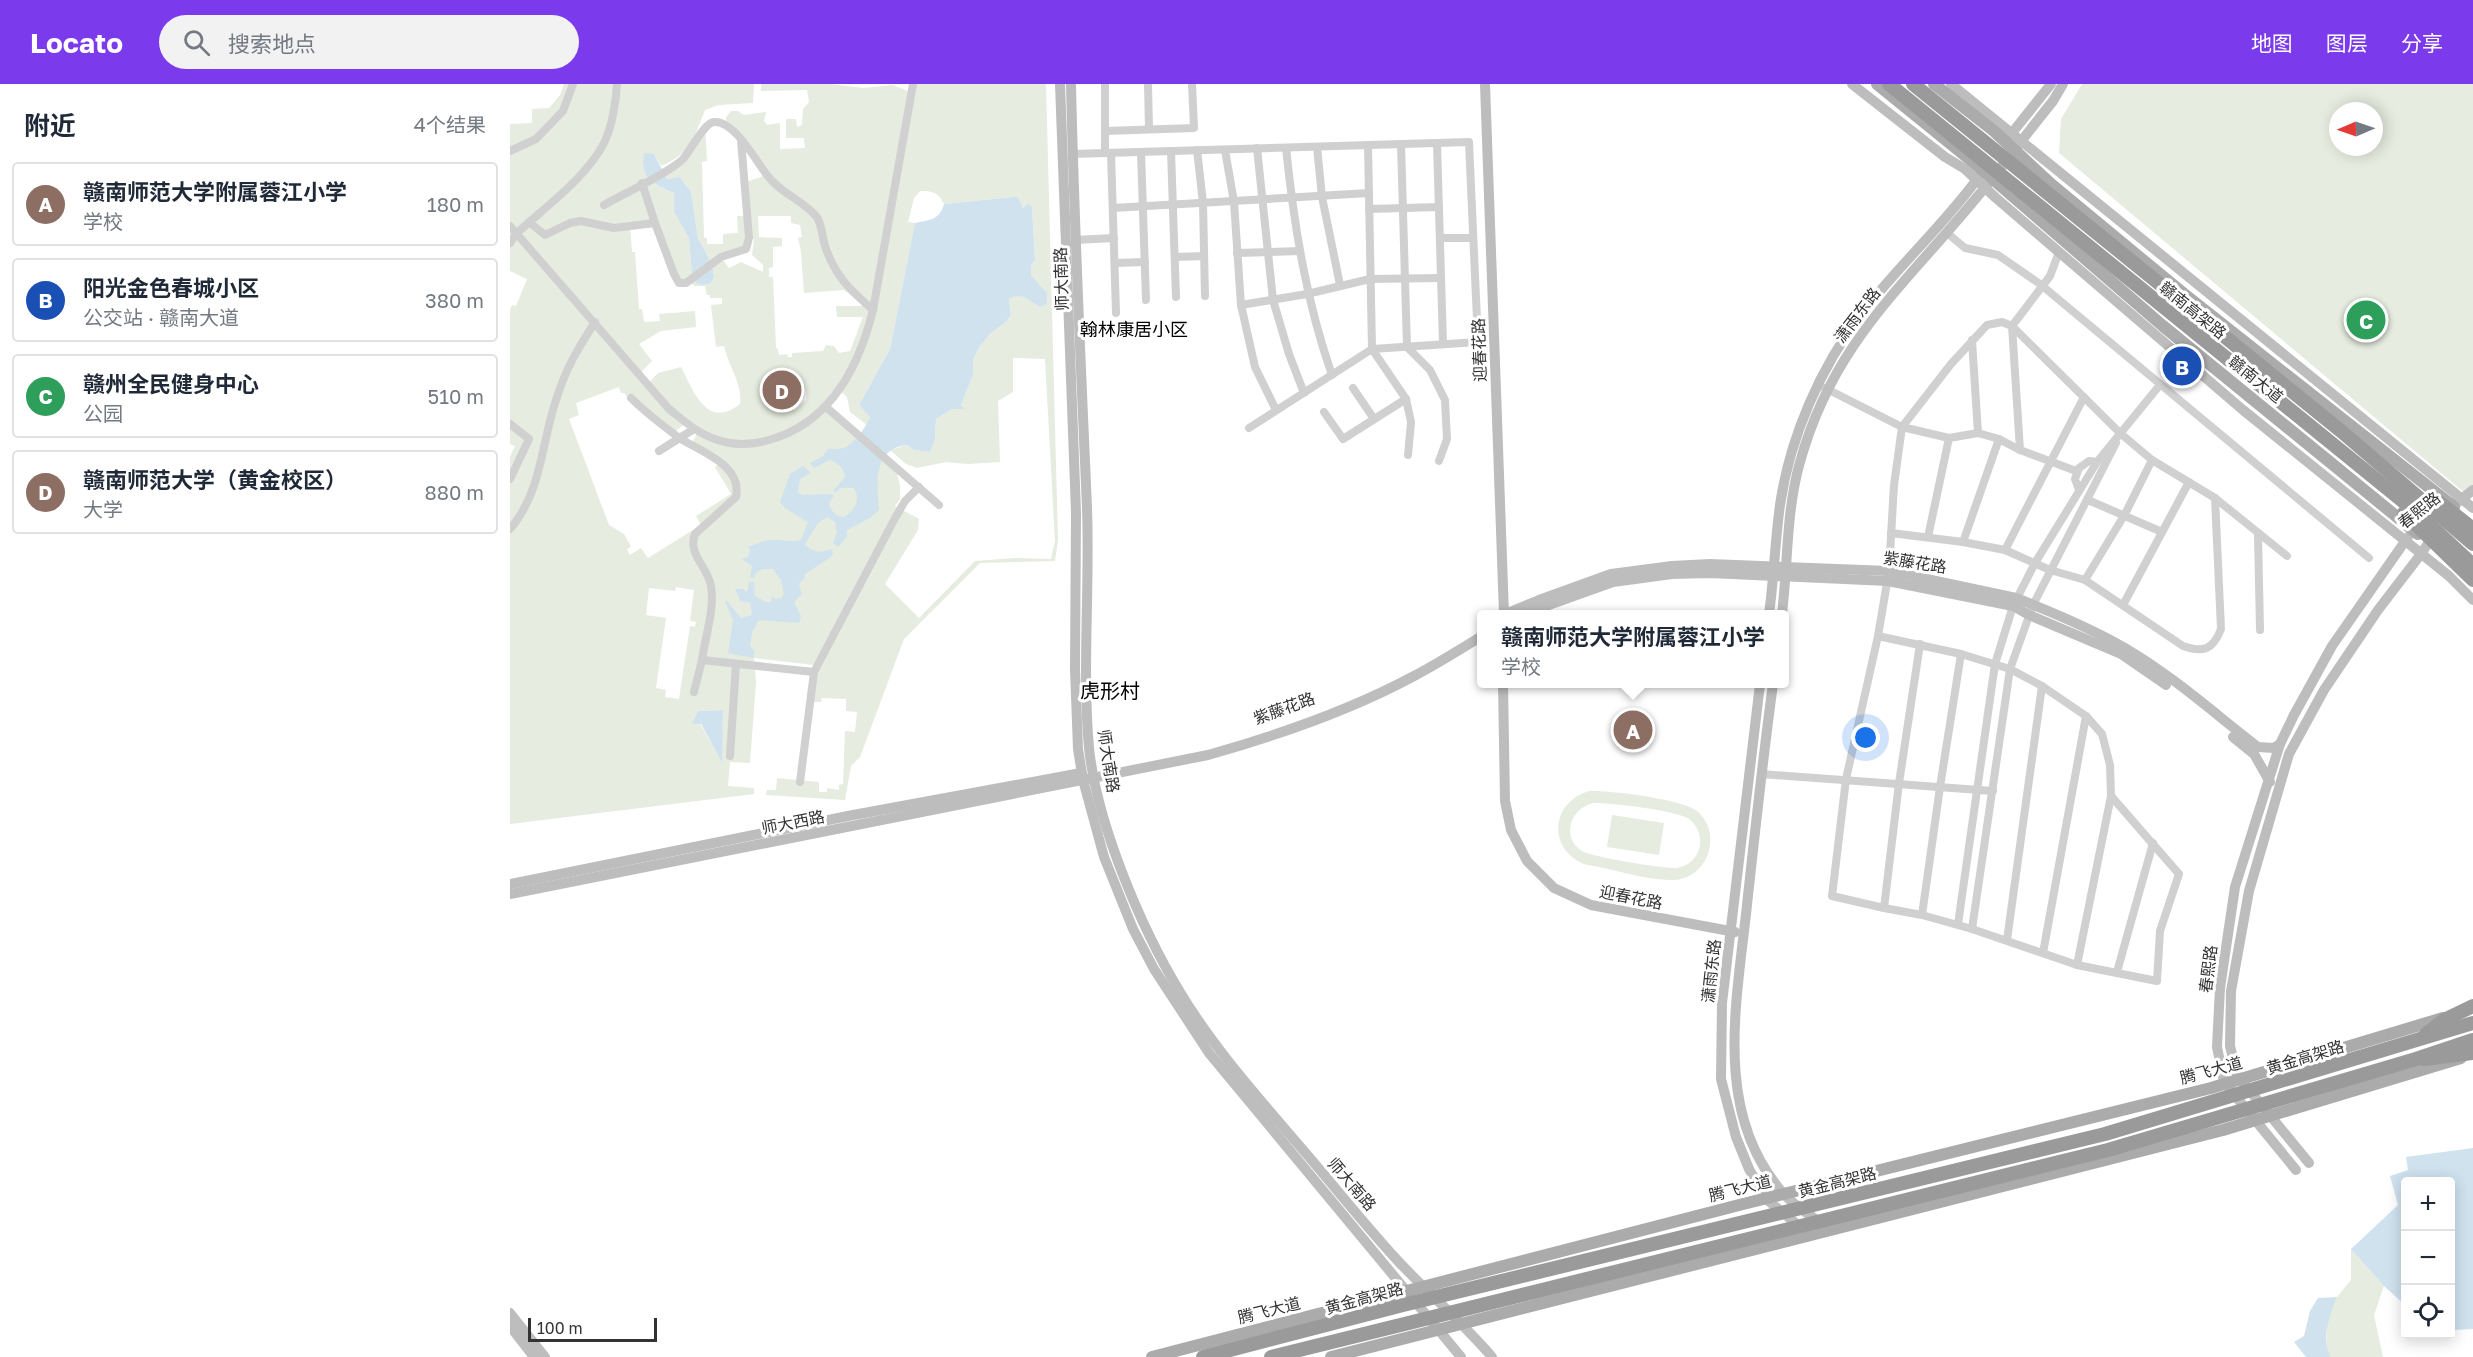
<!DOCTYPE html>
<html lang="zh">
<meta charset="utf-8">
<style>
:root{--surface:#fff;--page:#f2f2f3;--text:#1f2937;--muted:#747a83;--line:#e0e1e3;--accent:#7c3aed}
body{margin:0;font-family:"Golos Text","Noto Sans SC",sans-serif;background:var(--page);color:var(--text)}
.controls{position:absolute;right:18px;bottom:18px;display:grid;overflow:hidden;border-radius:6px;box-shadow:0 3px 15px #0003}
.controls button{width:54px;height:54px;display:grid;place-items:center;padding:0;border:0;border-bottom:2px solid var(--line);background:var(--surface);color:var(--text);font:30px sans-serif}
.compass{position:absolute;left:1819px;top:18px;width:54px;height:54px;border-radius:50%;background:var(--surface);box-shadow:0 3px 15px #0003;rotate:268deg}
.scale{position:absolute;left:18px;bottom:15px;width:129px;box-sizing:border-box;padding-left:6px;border:3px solid #333;border-top:0;font-size:16px;line-height:21px;white-space:nowrap;color:#333;-webkit-text-stroke:4px #fff;paint-order:stroke}
.you{position:absolute;left:1356px;top:654px;width:21px;height:21px;margin:-15px;border:4px solid #fff;border-radius:50%;background:#1a73e8;box-shadow:0 0 0 9px #1a73e833}
.badge{display:grid;place-items:center;width:39px;height:39px;border-radius:50%;background:var(--accent);color:#fff;font-size:20px;font-weight:700}
.pin{position:absolute;translate:-50% -50%;border:3px solid #fff;box-shadow:0 2px 6px #0006}
.popup{position:absolute;left:967px;top:526px;width:312px;height:78px;box-sizing:border-box;display:grid;place-content:center;border-radius:6px;background:var(--surface);filter:drop-shadow(0 2px 4px #0005);font-size:20px;white-space:nowrap;color:var(--muted)}
.popup b{font-size:22px;color:var(--text)}
.popup::after{content:'';position:absolute;left:50%;top:100%;margin-left:-12px;border:12px solid transparent;border-top-color:var(--surface)}
.list{margin:0;padding:0;list-style:none}
h2{display:flex;justify-content:space-between;align-items:center;height:78px;margin:0;padding:0 24px;font-size:26px}
h2 small{font-size:20px;font-weight:400;color:var(--muted)}
.list li{display:grid;grid-template-columns:39px 1fr auto;gap:18px;align-items:center;box-sizing:border-box;height:84px;margin:0 12px 12px;padding:0 12px;border:2px solid var(--line);border-radius:6px}
.list b{display:block;font-size:22px;white-space:nowrap}
.list p{margin:0;font-size:20px;white-space:nowrap;color:var(--muted)}
.list em{font-size:20px;font-style:normal;color:var(--muted)}
.icon{flex:none;width:33px;height:33px;fill:none;stroke:currentColor;stroke-width:2;stroke-linecap:round;stroke-linejoin:round}
.map{position:relative;flex:none;width:1963px;height:1273px;overflow:hidden}
header{display:flex;align-items:center;gap:36px;box-sizing:border-box;height:84px;padding:0 30px;background:var(--accent);color:#fff}
header strong{font-size:28px}
nav{display:flex;gap:33px;margin-inline-start:auto;font-size:21px}
.search{width:420px;height:54px;background:var(--page);display:flex;align-items:center;gap:15px;box-sizing:border-box;padding:0 21px;border-radius:33px;color:var(--muted);font-size:22px}
main{display:flex}
aside{flex:1;background:var(--surface)}
.map>svg:first-child{display:block}
.green{fill:#e6ecdf;fill-rule:evenodd}
.water{fill:#cfe2ee}
.lines{fill:none;stroke-linecap:round;stroke-linejoin:round}
.street{stroke:#d0d0d0;stroke-width:8}
.secondary{stroke:#bdbdbd;stroke-width:10}
.primary{stroke:#ababab;stroke-width:12}
.highway{stroke:#9a9a9a;stroke-width:14}
.highway-bridge{stroke:#9a9a9a;stroke-width:14}
.labels{text-anchor:middle;stroke-width:6;stroke-linejoin:round;paint-order:stroke}
.street-label{font-size:16px;fill:#333;stroke:#fff}
.neighbourhood-label{font-size:18px;fill:#000;stroke:#fff}
.quarter-label{font-size:20px;fill:#000;stroke:#fff}
</style>
<header>
<strong>Locato</strong>
<div class="search"><svg class="icon" aria-label="search" viewBox="0 0 24 24"><circle cx="10" cy="10" r="6"/><path d="M15 15l6 6"/></svg>搜索地点</div>
<nav><a>地图</a><a>图层</a><a>分享</a></nav>
</header>
<main>
<aside>
<h2>附近<small>4个结果</small></h2>
<ul class="list">
<li><span class="badge" style="background:#8d6e63">A</span><div><b>赣南师范大学附属蓉江小学</b><p>学校</p></div><em>180 m</em></li>
<li><span class="badge" style="background:#1a4fb4">B</span><div><b>阳光金色春城小区</b><p>公交站 · 赣南大道</p></div><em>380 m</em></li>
<li><span class="badge" style="background:#2e9e5b">C</span><div><b>赣州全民健身中心</b><p>公园</p></div><em>510 m</em></li>
<li><span class="badge" style="background:#8d6e63">D</span><div><b>赣南师范大学（黄金校区）</b><p>大学</p></div><em>880 m</em></li>
</ul>
</aside>
<div class="map">
<svg width="1963" height="1273" viewBox="0 0 1963 1273">
<rect width="100%" height="100%" fill="#fff"/>
<g class="green">
<path d="M54,0H244L243,19L209,21L195,26C183,56 182,68 151,82L144,70H134C129,96 144,100 164,109V128L179,154L182,191L187,200L194,201L201,199L204,193L202,180L188,154L181,108L170,93L157,95L154,87C174,77 184,62 195,42L197,77L192,78L194,154H197V160H213V150L228,149L227,132H237L236,98L256,91L231,54L216,40V33L221,27H228L234,31L256,28L254,37L257,41L270,39V65L295,64L294,54H276V35H286L287,43L292,41L293,25L299,18L297,6L251,7V0H320L353,4L383,1L400,8L403,0H536L548,456L545,477L470,479L394,555L350,673L341,682L335,716L256,711L257,706H266L267,694L309,698V708H317V704L329,706V701L333,700L335,647L345,648L347,628L336,627V615L312,614L311,618H300L304,581L244,574L246,598L240,679L220,678L218,702L244,704V710L0,740V373L5,362L0,360V226L2,221L6,222L17,195L0,187V40L22,39V25L39,24L50,11ZM410,107C422,107 428,108 434,120L503,113H508L513,124L519,119L522,123L525,174L521,182V191L537,209V220L530,223C518,216 512,207 499,215L501,231L496,238L481,249L470,262L463,276V291L451,321L454,325H442L426,335L425,356L420,368L404,366L397,361L380,366L396,380L407,384L436,378L458,380L490,378L488,317L503,308V274L535,275L545,457L541,475L505,474L465,477L409,534L375,500L408,446L409,435L385,422L390,415V402L386,384L316,323L330,307L337,313L340,328L357,341L360,333L349,321L380,265L405,139L398,138L404,114ZM248,132H281V139L290,141L292,153L288,154L291,168L294,209L334,206L355,222H326L327,233H353L340,267L329,269L324,262L316,261L313,267L282,269V273H278L277,270L269,271L268,265L266,264L263,193H259V184L263,183V163L272,162V154L249,153ZM145,139L164,190L170,199L179,197L185,202H195L197,211H200V214H212V220L201,221L206,263L214,262C218,281 233,301 230,320C197,346 184,308 171,283L148,289L138,300L129,290L142,277L129,260L151,247L186,243L185,227L149,230L150,237L134,238L132,225H129L125,168H122L120,141ZM239,155H244L242,171L253,181V188L231,178L219,184L211,173L236,165ZM279,296C291,296 298,304 296,316L285,326H276L266,316L269,301ZM109,303L111,309H114L120,317L124,318L163,349L176,339L188,348L182,359L214,376L205,383L221,410L186,432L191,441L138,474L131,464L120,471L117,466L121,462L114,450L99,441L59,335L69,331L66,319ZM166,503L184,506L180,537L186,538L185,543L180,542L169,615L155,613L156,606L146,604L156,534L136,531L139,504L165,507ZM213,626L211,677L190,640H183L188,627Z"/>
<path d="M1572,0H1963V403L1956,410L1549,69L1551,35ZM1828,27H1864V63H1828Z"/>
<path d="M1079,707C1098,706 1173,715 1187,727C1213,749 1199,794 1164,796C1136,797 1106,785 1077,781C1038,768 1039,719 1079,707ZM1084,719C1102,719 1165,726 1179,735C1189,742 1193,756 1188,768C1185,776 1177,782 1167,784C1155,785 1082,773 1072,767C1050,753 1061,723 1084,719Z"/>
<polygon points="1102,731 1154,739 1149,771 1097,763"/>
<polygon points="1841,1165 1874,1202 1864,1231 1873,1273 1821,1273 1816,1265 1817,1239 1827,1213 1841,1196"/>
</g>
<g class="water">
<path d="M134,69L144,70L157,95L170,93L181,108L188,154L202,180L204,193L201,199L194,201L187,200L182,191L179,154L164,128V109C144,100 129,96 134,69Z"/>
<path d="M503,113H508L513,124L519,119L522,123L525,175L521,182V191L537,209V220L530,223C519,217 512,207 499,215L501,231L496,238L481,249L470,262L463,276V291L451,321L455,325H442L426,335L425,356L420,368L404,366L397,361C362,365 367,400 369,426L360,434L337,446V452L328,463L323,459L327,448L325,438L317,433L308,439L295,460C302,469 312,469 321,465L323,468L321,473L295,490L294,495L289,500L292,510L284,518L291,532L289,539L249,536L242,549L240,562L244,567V574L218,569L223,536L215,517H217L231,534L242,531L240,518H231L225,505H232L237,508L239,498H244L245,512L256,518H261L262,512L265,515L271,514L274,511L271,496L263,485H252L245,490V494L240,493L242,482L232,475L238,473L240,467L238,463C246,460 254,456 262,456C272,455 281,459 291,456L298,438L275,424L270,418L280,390L293,382L301,389L290,395L288,408L292,411L321,410L324,411L319,420C321,427 326,433 334,433C345,426 351,416 344,404H330L326,409L323,407L335,393C334,383 328,380 320,376L304,384L300,379L313,372L318,365C323,365 330,365 334,364C343,361 357,342 360,333L349,321L380,265L405,139C419,136 430,136 434,120Z"/>
<polygon points="213,626 212,679 191,640 182,640 188,627"/>
<polygon points="1963,1064 1963,1245 1941,1246 1940,1098 1896,1098 1895,1221 1874,1202 1841,1165 1888,1121 1880,1092 1898,1086 1896,1073"/>
<path d="M1827,1213C1820,1232 1810,1254 1821,1273H1796L1784,1258L1794,1252L1800,1227L1808,1214Z"/>
</g>
<g class="lines">
<g class="street">
<polyline points="595,0 595,69"/>
<polyline points="638,0 639,45"/>
<polyline points="595,47 684,44 682,0"/>
<polyline points="927,59 933,260"/>
<polyline points="891,60 897,263 920,286 935,316 937,355 929,377"/>
<polyline points="858,61 862,265 896,315 901,338 898,371"/>
<polyline points="807,63 812,113 830,201"/>
<polyline points="747,64 763,216 779,270 794,309"/>
<path d="M776,64C784,141 796,217 822,291"/>
<polyline points="687,66 693,119 695,212"/>
<polyline points="715,66 724,118 731,221 745,283 766,326"/>
<polyline points="0,67 26,55 53,27 63,0"/>
<polyline points="661,67 666,213"/>
<polyline points="631,68 636,216"/>
<polyline points="601,69 606,229"/>
<polyline points="562,70 959,58 968,258 862,265 739,344"/>
<polyline points="132,99 145,139"/>
<path d="M94,121C113,110 159,89 173,75C181,66 194,39 204,38C224,36 246,77 257,91C269,108 292,116 306,132C312,139 312,153 315,162C325,192 340,206 363,226"/>
<polyline points="603,124 859,109"/>
<polyline points="859,125 929,123"/>
<polyline points="19,138 35,151 60,139 71,137 104,144 145,139 164,190 169,199 176,199 211,173 236,165 239,154 231,56"/>
<path d="M0,142L159,325C173,336 187,349 205,355C223,362 241,361 259,356C320,339 349,283 363,226L403,0"/>
<polyline points="1436,148 1455,164 1488,171 1530,200 1859,474"/>
<polyline points="930,154 963,154"/>
<polyline points="565,156 604,154"/>
<path d="M0,159L6,150C34,124 77,93 94,59C102,43 106,18 107,0"/>
<polyline points="727,169 790,167"/>
<polyline points="665,173 694,172"/>
<polyline points="605,179 635,178"/>
<polyline points="731,221 797,210 860,195 931,194"/>
<polyline points="1462,256 1468,349"/>
<polyline points="843,304 864,335"/>
<polyline points="1315,304 1392,343 1439,354 1468,349 1489,355 1510,366 1566,387"/>
<path d="M121,314C135,328 152,341 168,353C188,367 233,380 226,413L185,450C177,470 198,483 201,502C205,525 195,553 192,576L304,588L384,436L395,417L409,403"/>
<polyline points="316,323 429,421"/>
<polyline points="814,328 833,355 896,315"/>
<polyline points="0,340 19,355 0,395"/>
<polyline points="1510,366 1502,242 1540,192 1549,168"/>
<polyline points="149,367 184,345"/>
<polyline points="1569,406 1565,395 1569,384 1579,377 1587,378"/>
<polyline points="1578,416 1652,448"/>
<path d="M0,445C32,408 31,360 46,316C56,284 67,266 85,238"/>
<path d="M1381,449L1453,458L1495,466L1540,486L1575,496L1673,562C1693,569 1703,566 1711,545L1705,414"/>
<polyline points="1748,451 1750,546"/>
<polyline points="1418,453 1439,354"/>
<polyline points="1453,458 1489,355"/>
<polyline points="1495,466 1574,313"/>
<polyline points="1575,496 1615,430 1642,376"/>
<polyline points="1613,521 1679,398"/>
<polyline points="1368,552 1451,570 1500,585 1532,602 1576,632 1592,650 1600,681 1601,712 1567,881"/>
<polyline points="184,608 192,576"/>
<polyline points="220,672 226,580"/>
<polyline points="1251,690 1483,707"/>
<polyline points="290,698 304,588"/>
<polyline points="1601,712 1669,790 1650,847 1647,897 1567,881 1462,845 1412,831 1374,824 1322,812 1336,695 1368,552 1379,487 1384,401 1392,343 1441,280 1477,241 1492,238 1502,242 1610,349 1642,376 1705,414 1777,472"/>
<polyline points="1374,824 1389,699 1410,560"/>
<polyline points="1412,831 1430,703 1451,570"/>
<polyline points="1448,840 1485,580 1503,522 1525,479 1587,378 1649,302"/>
<polyline points="1462,845 1500,585 1523,521 1606,359"/>
<polyline points="1497,856 1532,602"/>
<polyline points="1533,869 1576,632"/>
<polyline points="1607,888 1643,759"/>
</g>
<g class="secondary">
<polyline points="550,0 566,428 565,585 568,665 573,696 594,773 623,845 644,885 699,969 951,1273"/>
<path d="M561,0C564,142 571,283 577,424C580,504 572,585 579,664C587,740 631,844 670,908C703,963 746,1011 787,1059C821,1098 853,1139 888,1177C919,1210 953,1239 982,1273"/>
<polyline points="975,0 994,530"/>
<polyline points="1342,0 1435,73 1455,85 1486,114 1733,326 1939,492 1963,516"/>
<polyline points="1441,0 1963,424"/>
<polyline points="1498,54 1541,0"/>
<polyline points="1948,418 1963,406"/>
<polyline points="1935,422 1954,414"/>
<polyline points="1019,528 1103,498 1162,490 1200,489 1378,497 1503,522 1519,531 1611,570 1656,601"/>
<path d="M995,530L1029,516L1101,490L1162,482L1200,480L1379,487L1506,514C1542,528 1582,545 1615,564C1663,592 1705,630 1748,663L1764,664L1770,660"/>
<path d="M1259,530C1264,494 1265,457 1270,421C1280,353 1310,284 1352,229C1389,181 1435,140 1471,90"/>
<path d="M1272,530C1278,480 1276,427 1290,378C1323,259 1393,203 1467,113C1493,82 1517,49 1543,17L1553,0"/>
<polyline points="993,600 995,717 1001,746 1017,777 1044,804 1081,821 1225,848"/>
<polyline points="1250,600 1212,919 1211,995 1226,1053 1239,1085 1256,1115 1294,1146"/>
<path d="M1263,600C1253,673 1245,747 1237,821C1227,917 1202,1029 1273,1109C1283,1121 1299,1130 1312,1140"/>
<polyline points="1723,653 1744,670 1760,698"/>
<polyline points="0,800 338,732 571,689"/>
<path d="M0,810L698,671C769,651 839,627 904,592C927,580 949,566 972,552"/>
<polyline points="1799,1079 1727,991 1720,962 1721,907 1739,807 1779,670 1814,606 1868,526 1911,470 1925,449"/>
<polyline points="1786,1086 1714,998 1707,963 1710,904 1725,803 1770,660 1784,631 1822,562 1898,453"/>
<polyline points="0,1229 35,1273"/>
<polyline points="0,1242 24,1273"/>
</g>
<g class="primary">
<polyline points="1367,0 1462,77 1653,242 1908,450"/>
<polyline points="1424,0 1484,47 1542,101 1674,210 1944,423"/>
<polyline points="642,1273 1233,1120 1701,1004 1933,934"/>
<polyline points="821,1273 1713,1046 1951,974"/>
</g>
<polyline class="highway" points="1914,975 1963,969"/>
<g class="highway-bridge">
<polyline points="1379,0 1905,427 1963,481"/>
<polyline points="1403,0 1831,347 1963,460"/>
<polyline points="1929,418 1963,445"/>
<polyline points="1894,429 1963,496"/>
<polyline points="1916,950 1934,936 1963,922"/>
<polyline points="693,1273 893,1221 1595,1050 1963,939"/>
<polyline points="761,1273 1598,1066 1906,975 1963,956"/>
</g>
</g>
<g class="labels">
<g class="street-label">
<text transform="translate(551 195) rotate(-92)" y="6">师大南路</text>
<text transform="translate(1683 226) rotate(39)" y="6">赣南高架路</text>
<text transform="translate(1347 231) rotate(-53)" y="6">潇雨东路</text>
<text transform="translate(969 266) rotate(-92)" y="6">迎春花路</text>
<text transform="translate(1746 295) rotate(39)" y="6">赣南大道</text>
<text transform="translate(1909 426) rotate(-38)" y="6">春熙路</text>
<text transform="translate(1405 478) rotate(9)" y="6">紫藤花路</text>
<text transform="translate(774 624) rotate(-20)" y="6">紫藤花路</text>
<text transform="translate(599 677) rotate(81)" y="6">师大南路</text>
<text transform="translate(283 738) rotate(-11)" y="6">师大西路</text>
<text transform="translate(1121 813) rotate(11)" y="6">迎春花路</text>
<text transform="translate(1698 885) rotate(-83)" y="6">春熙路</text>
<text transform="translate(1201 887) rotate(-84)" y="6">潇雨东路</text>
<text transform="translate(1795 973) rotate(-17)" y="6">黄金高架路</text>
<text transform="translate(1701 986) rotate(-15)" y="6">腾飞大道</text>
<text transform="translate(1327 1098) rotate(-14)" y="6">黄金高架路</text>
<text transform="translate(842 1100) rotate(49)" y="6">师大南路</text>
<text transform="translate(1230 1104) rotate(-14)" y="6">腾飞大道</text>
<text transform="translate(854 1214) rotate(-15)" y="6">黄金高架路</text>
<text transform="translate(759 1226) rotate(-14)" y="6">腾飞大道</text>
</g>
<g class="neighbourhood-label">
<text x="624" y="252">翰林康居小区</text>
</g>
<g class="quarter-label">
<text x="600" y="614">虎形村</text>
</g>
</g>
</svg>
<div class="controls">
<button>+</button>
<button>−</button>
<button><svg class="icon" aria-label="locate" viewBox="0 0 24 24"><circle cx="12" cy="12" r="6"/><path d="M12 2v4M12 18v4M2 12h4M18 12h4"/></svg></button>
</div>
<svg class="compass" viewBox="-18 -18 36 36"><path d="M0-13l5 13h-10z" fill="#e53935"/><path d="M0 13l5-13h-10z" fill="#747a83"/></svg>
<div class="scale">100 m</div>
<div class="you"></div>
<div class="pin badge" style="left:1123px;top:646px;background:#8d6e63">A</div>
<div class="popup"><b>赣南师范大学附属蓉江小学</b>学校</div>
<div class="pin badge" style="left:1672px;top:282px;background:#1a4fb4">B</div>
<div class="pin badge" style="left:1856px;top:236px;background:#2e9e5b">C</div>
<div class="pin badge" style="left:272px;top:306px;background:#8d6e63">D</div>
</div>
</main>
